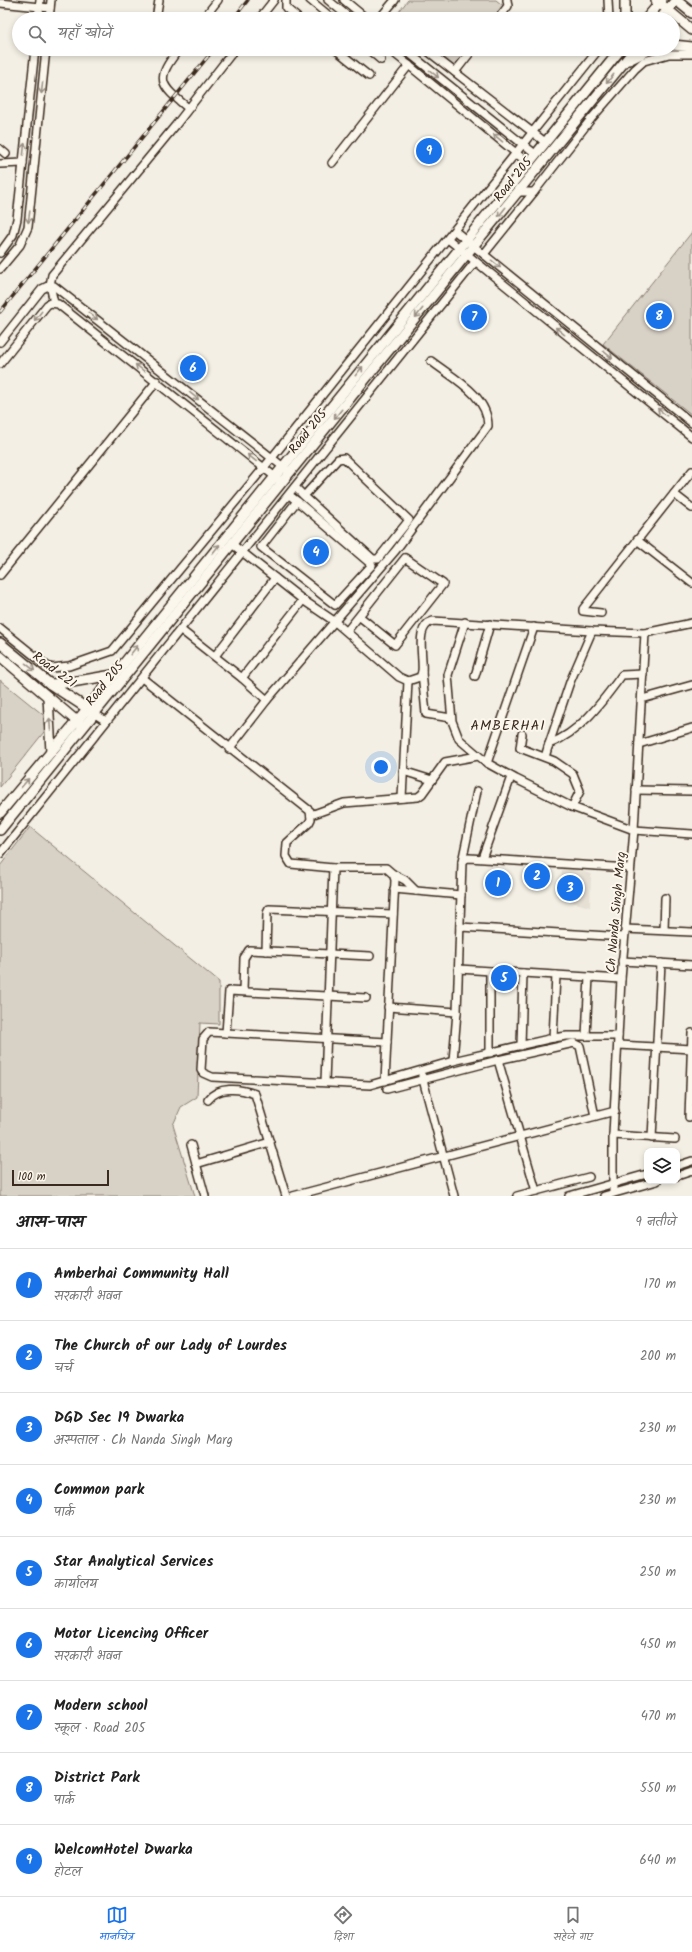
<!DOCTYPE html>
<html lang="hi">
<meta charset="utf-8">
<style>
:root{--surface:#fff;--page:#f2f2f2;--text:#222;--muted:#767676;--line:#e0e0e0;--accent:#1a73e8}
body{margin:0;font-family:Kalam,"Playpen Sans Deva",sans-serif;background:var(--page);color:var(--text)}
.controls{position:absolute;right:12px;bottom:12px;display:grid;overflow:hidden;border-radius:8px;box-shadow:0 2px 6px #0003}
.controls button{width:36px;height:36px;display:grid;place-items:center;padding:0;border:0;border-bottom:1px solid var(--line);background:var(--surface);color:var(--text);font:20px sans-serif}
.scale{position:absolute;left:12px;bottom:10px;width:97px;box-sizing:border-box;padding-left:4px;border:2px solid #3b2a1e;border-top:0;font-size:11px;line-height:14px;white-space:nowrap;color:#3b2a1e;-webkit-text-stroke:3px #fbf7ec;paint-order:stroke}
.you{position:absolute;left:381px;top:767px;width:14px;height:14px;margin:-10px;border:3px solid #fff;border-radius:50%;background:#1a73e8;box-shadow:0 0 0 6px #1a73e833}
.badge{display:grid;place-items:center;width:26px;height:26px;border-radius:50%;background:var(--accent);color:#fff;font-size:13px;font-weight:700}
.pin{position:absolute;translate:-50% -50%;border:2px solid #fff;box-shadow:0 1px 4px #0006}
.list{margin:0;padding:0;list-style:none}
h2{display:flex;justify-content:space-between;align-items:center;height:52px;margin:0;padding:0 16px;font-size:17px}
h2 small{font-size:13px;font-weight:400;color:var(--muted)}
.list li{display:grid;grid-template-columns:26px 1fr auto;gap:12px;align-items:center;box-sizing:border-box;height:72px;padding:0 16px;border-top:1px solid var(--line)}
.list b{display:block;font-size:15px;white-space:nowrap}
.list p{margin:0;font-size:13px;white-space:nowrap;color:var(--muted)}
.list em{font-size:13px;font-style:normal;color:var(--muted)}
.icon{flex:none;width:22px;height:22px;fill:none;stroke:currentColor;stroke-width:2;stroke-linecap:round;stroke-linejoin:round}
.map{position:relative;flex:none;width:692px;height:1196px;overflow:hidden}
.search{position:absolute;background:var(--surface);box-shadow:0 2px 6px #0003;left:12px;right:12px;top:12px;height:44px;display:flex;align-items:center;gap:10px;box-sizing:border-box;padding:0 14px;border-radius:22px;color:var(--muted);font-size:15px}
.sheet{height:700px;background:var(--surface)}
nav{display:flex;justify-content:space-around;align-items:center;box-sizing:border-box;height:56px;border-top:1px solid var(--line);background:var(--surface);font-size:11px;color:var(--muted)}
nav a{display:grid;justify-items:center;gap:2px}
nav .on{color:var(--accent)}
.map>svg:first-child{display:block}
.built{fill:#e5dfd4}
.green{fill:#d8d1c6;stroke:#8a7e72}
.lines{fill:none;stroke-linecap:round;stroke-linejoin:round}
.minor-casing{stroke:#3b2a1e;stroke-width:10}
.major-casing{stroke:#3b2a1e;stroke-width:12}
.minor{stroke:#fbf7ec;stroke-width:7}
.major{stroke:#fbf7ec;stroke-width:9}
.rail-casing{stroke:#3b2a1e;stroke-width:3.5}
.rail{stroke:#fbf7ec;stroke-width:2;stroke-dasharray:6;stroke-linecap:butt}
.oneway{stroke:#9b9085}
.labels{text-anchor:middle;stroke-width:4;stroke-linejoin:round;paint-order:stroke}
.street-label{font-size:13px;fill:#3b2a1e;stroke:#fbf7ec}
.neighbourhood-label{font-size:14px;letter-spacing:1px;fill:#3b2a1e;stroke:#fbf7ec}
</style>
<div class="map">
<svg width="692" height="1196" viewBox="0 0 692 1196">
<rect width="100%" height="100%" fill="#f3efe4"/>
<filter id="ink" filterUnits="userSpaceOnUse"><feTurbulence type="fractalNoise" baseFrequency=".025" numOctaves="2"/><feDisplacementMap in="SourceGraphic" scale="8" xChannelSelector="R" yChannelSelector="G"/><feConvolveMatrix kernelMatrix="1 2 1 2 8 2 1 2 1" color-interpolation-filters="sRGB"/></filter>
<g filter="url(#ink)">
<polygon class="built" points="562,866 591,874 590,907 561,899"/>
<g class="green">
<polygon points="408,0 496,0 505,7 495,19 395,19 394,18"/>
<polygon points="433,49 472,49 456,68"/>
<polygon points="692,232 692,415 603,344"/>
<polygon points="314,545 323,551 315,561 310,554 314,549"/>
<polygon points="0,680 52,722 0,787"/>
<polygon points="30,827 219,982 219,1024 200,1023 197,1097 181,1107 173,1125 195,1196 0,1196 0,866"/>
</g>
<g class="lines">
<g class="minor-casing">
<g id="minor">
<polyline points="286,0 286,8 299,19"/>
<polyline points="310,0 333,19"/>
<polyline points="328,0 351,19"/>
<polyline points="344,0 367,19"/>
<polyline points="608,0 609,19"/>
<polyline points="0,3 50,8"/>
<polyline points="38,19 40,0"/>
<polyline points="49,19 51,0"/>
<polyline points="156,19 159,0"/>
<polyline points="203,19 218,0"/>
<polyline points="259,19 274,0"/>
<polyline points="379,19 395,0"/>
<polyline points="498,19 508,6 507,0"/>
<path d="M179,49C155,80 159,84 188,108"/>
<polyline points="335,49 369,76"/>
<polyline points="368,49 381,60"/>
<polyline points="389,49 528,163"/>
<polyline points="404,49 535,154"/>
<polyline points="425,49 545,142"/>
<polyline points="455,72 473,49"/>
<polyline points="0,149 6,154"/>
<polyline points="332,163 409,65"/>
<polyline points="0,164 23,163"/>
<polyline points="518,192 534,192 591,119 635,69 644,61 669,54 692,54"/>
<polyline points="455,231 692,423"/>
<polyline points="448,239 692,437"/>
<polyline points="0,253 13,235 17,219 35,49"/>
<polyline points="484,254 534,192"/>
<polyline points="0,269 20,245 28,227 46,49"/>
<polyline points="54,303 50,285 52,275 175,126 235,49"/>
<polyline points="0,342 42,289 50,285 54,286 287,470"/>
<polyline points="0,364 47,305 50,303 58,304 279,480"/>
<polyline points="295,487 304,496 373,559 378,559 409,520 344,458 338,459 304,496"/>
<polyline points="674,494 692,508"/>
<polyline points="289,495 297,501 261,547 335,605 372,565 297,501"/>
<polyline points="637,540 692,583"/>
<path d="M232,544L303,600L334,621L399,677L408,681L420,677L422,672C424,657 414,626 433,621L592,631L645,633L692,623"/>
<polyline points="0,575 157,381"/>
<polyline points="601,613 583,611 583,609 692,471"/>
<polyline points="465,622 448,675 452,721 459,739 487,763 516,779 572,807 634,830 692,834"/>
<polyline points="0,628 47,666 52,668 69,666 112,651 271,459 599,49"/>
<polyline points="181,630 242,678 267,700"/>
<polyline points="347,631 359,616 395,645 443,584 405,558 359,616"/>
<polyline points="215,656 275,578"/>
<polyline points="422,672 426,714 451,718"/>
<polyline points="475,676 490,624"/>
<polyline points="142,678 310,811 311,819 309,823 287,843 286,856 291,864 333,868 386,868 393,874 395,880 385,1081"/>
<polyline points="242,678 303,600"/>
<polyline points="642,699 692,685"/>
<polyline points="95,714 106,721"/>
<polyline points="522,734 520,748 554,761 573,774 580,791 572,807"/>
<polyline points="639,744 692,728"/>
<polyline points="548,747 570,682 592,631"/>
<path d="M229,749L267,700L396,550L488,426C488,395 453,378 431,361"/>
<path d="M545,757L549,744C581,732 602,702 622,675L643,674"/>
<polyline points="487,763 534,627"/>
<polyline points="403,771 432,780"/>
<polyline points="636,790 692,791"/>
<polyline points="402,798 408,681"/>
<polyline points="311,815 344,803 418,797 422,794 445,762 478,756"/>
<polyline points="0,854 475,262"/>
<polyline points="482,858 511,777"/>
<polyline points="462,862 464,859 469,858 629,868"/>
<polyline points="393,874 405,880 416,891"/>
<polyline points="394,889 461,895"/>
<polyline points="460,927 624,937"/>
<polyline points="625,929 692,932"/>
<polyline points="664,930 665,898"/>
<polyline points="266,951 267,913 269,909 393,914"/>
<polyline points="622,961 692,965"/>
<polyline points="459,969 621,979"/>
<polyline points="490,971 490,1053"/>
<polyline points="243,991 244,958 249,950 370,956"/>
<polyline points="388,1007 457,1012"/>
<polyline points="226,1033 229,991 366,998"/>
<polyline points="586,1036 589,977"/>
<polyline points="553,1038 556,975"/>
<polyline points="387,1042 209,1032 203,1039 201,1070 203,1073 212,1077 370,1085 453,1061 553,1038 567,1036 618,1036"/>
<polyline points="618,1045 692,1049"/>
<polyline points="521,1046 523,973"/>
<polyline points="498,1060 536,1191"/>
<polyline points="453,1061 457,1012 462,862 477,791"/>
<polyline points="422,1076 454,1196"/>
<polyline points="325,1082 333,868"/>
<polyline points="387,1089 498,1060 574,1043 580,1046 595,1116"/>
<path d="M208,1100C218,1086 239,1088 255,1094L286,1196"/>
<polyline points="689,1117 692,1033"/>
<polyline points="613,1135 675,1139"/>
<polyline points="652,1138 661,963"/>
<polyline points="191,1145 205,1196"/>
<polyline points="196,1164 270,1142"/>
<polyline points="677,1166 692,1161"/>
<polyline points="677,1176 692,1171"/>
<polyline points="613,1193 613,1135 621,979 634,830 645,633"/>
<polyline points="293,1196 615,1111"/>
<polyline points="517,1196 589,1177"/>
<polyline points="569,1196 647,1174"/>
<polyline points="604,1196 657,1181"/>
</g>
</g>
<g class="major-casing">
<g id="major">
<polyline points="656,0 692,30"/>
<polyline points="676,0 692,13"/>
<polyline points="625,19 625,0"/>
<polyline points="646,19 662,0"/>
<polyline points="660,19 676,0"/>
<polyline points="673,45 692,47"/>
<polyline points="629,60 651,49"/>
<polyline points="0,643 50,684 91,711"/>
<polyline points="0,656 80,724"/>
<polyline points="50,684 66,683 113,675"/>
<polyline points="48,697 51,752"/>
<polyline points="0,813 87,709 621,49"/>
<polyline points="0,830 466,255 635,49"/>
</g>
</g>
<use href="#minor" class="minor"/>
<use href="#major" class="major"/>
<g class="rail-casing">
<g id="rail">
<polyline points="233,19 248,0"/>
<polyline points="0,312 214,49"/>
</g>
</g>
<use href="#rail" class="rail"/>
</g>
<defs><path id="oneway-shaft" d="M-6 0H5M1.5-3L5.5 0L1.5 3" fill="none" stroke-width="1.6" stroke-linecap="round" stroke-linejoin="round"/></defs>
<g class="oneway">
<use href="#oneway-shaft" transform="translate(434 74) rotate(39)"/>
<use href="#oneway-shaft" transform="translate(610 79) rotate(129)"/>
<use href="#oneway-shaft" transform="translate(42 88) rotate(96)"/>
<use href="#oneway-shaft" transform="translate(498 138) rotate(-140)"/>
<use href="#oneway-shaft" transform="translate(24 149) rotate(-84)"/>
<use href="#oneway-shaft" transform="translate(502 212) rotate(129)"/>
<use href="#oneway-shaft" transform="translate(29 217) rotate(98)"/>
<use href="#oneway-shaft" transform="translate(496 264) rotate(39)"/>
<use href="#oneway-shaft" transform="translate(419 313) rotate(129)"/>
<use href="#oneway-shaft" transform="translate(38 316) rotate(129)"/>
<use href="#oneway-shaft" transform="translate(93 316) rotate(38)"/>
<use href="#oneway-shaft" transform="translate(560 331) rotate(-141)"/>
<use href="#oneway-shaft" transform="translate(608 355) rotate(39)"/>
<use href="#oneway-shaft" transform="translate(140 368) rotate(-142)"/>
<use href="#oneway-shaft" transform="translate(359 371) rotate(-51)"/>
<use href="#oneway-shaft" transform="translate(194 396) rotate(39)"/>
<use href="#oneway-shaft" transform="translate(662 412) rotate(-141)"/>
<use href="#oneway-shaft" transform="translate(338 414) rotate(129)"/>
<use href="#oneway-shaft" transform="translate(252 458) rotate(-141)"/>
<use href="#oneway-shaft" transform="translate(216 549) rotate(-51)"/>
<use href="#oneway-shaft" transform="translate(134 650) rotate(-51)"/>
<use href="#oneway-shaft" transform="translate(30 667) rotate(39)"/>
<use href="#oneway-shaft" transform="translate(50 724) rotate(-94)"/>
<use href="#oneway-shaft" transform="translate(25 783) rotate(-50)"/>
</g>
</g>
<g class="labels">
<g class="street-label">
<text transform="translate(512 179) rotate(-51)" y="5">Road 205</text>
<text transform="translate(307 431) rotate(-51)" y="5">Road 205</text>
<text transform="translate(55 669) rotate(37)" y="5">Road 221</text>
<text transform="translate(104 683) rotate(-51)" y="5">Road 205</text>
<text transform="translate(615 912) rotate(-85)" y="5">Ch Nanda Singh Marg</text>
</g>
<g class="neighbourhood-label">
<text x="508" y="730">AMBERHAI</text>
</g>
</g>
</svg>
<div class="controls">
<button><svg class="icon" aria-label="layers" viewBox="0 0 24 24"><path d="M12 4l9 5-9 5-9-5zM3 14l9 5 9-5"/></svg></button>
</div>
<div class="scale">100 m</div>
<div class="you"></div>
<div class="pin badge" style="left:498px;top:883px">1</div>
<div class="pin badge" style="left:537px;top:876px">2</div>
<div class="pin badge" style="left:570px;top:888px">3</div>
<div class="pin badge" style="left:316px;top:552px">4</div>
<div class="pin badge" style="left:504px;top:978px">5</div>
<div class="pin badge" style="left:193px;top:368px">6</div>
<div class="pin badge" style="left:474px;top:317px">7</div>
<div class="pin badge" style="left:659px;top:316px">8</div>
<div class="pin badge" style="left:429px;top:151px">9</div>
<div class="search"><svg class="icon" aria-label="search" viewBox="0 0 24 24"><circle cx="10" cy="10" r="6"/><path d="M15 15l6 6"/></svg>यहाँ खोजें</div>
</div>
<section class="sheet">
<h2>आस-पास<small>9 नतीजे</small></h2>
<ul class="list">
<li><span class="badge">1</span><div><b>Amberhai Community Hall</b><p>सरकारी भवन</p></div><em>170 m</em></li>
<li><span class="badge">2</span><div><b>The Church of our Lady of Lourdes</b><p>चर्च</p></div><em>200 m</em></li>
<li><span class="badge">3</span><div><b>DGD Sec 19 Dwarka</b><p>अस्पताल · Ch Nanda Singh Marg</p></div><em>230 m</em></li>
<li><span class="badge">4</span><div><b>Common park</b><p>पार्क</p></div><em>230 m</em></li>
<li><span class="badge">5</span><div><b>Star Analytical Services</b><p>कार्यालय</p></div><em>250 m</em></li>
<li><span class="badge">6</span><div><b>Motor Licencing Officer</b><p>सरकारी भवन</p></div><em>450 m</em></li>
<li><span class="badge">7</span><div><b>Modern school</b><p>स्कूल · Road 205</p></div><em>470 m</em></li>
<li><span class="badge">8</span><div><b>District Park</b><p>पार्क</p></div><em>550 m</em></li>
<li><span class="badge">9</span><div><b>WelcomHotel Dwarka</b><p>होटल</p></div><em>640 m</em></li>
</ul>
</section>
<nav>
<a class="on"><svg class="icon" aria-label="map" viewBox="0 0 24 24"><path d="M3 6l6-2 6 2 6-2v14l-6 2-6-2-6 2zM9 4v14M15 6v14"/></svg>मानचित्र</a>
<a><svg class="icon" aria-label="directions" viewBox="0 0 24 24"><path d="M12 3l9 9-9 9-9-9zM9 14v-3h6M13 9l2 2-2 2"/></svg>दिशा</a>
<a><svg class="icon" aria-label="saved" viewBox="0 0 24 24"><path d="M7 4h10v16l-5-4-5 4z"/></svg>सहेजे गए</a>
</nav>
